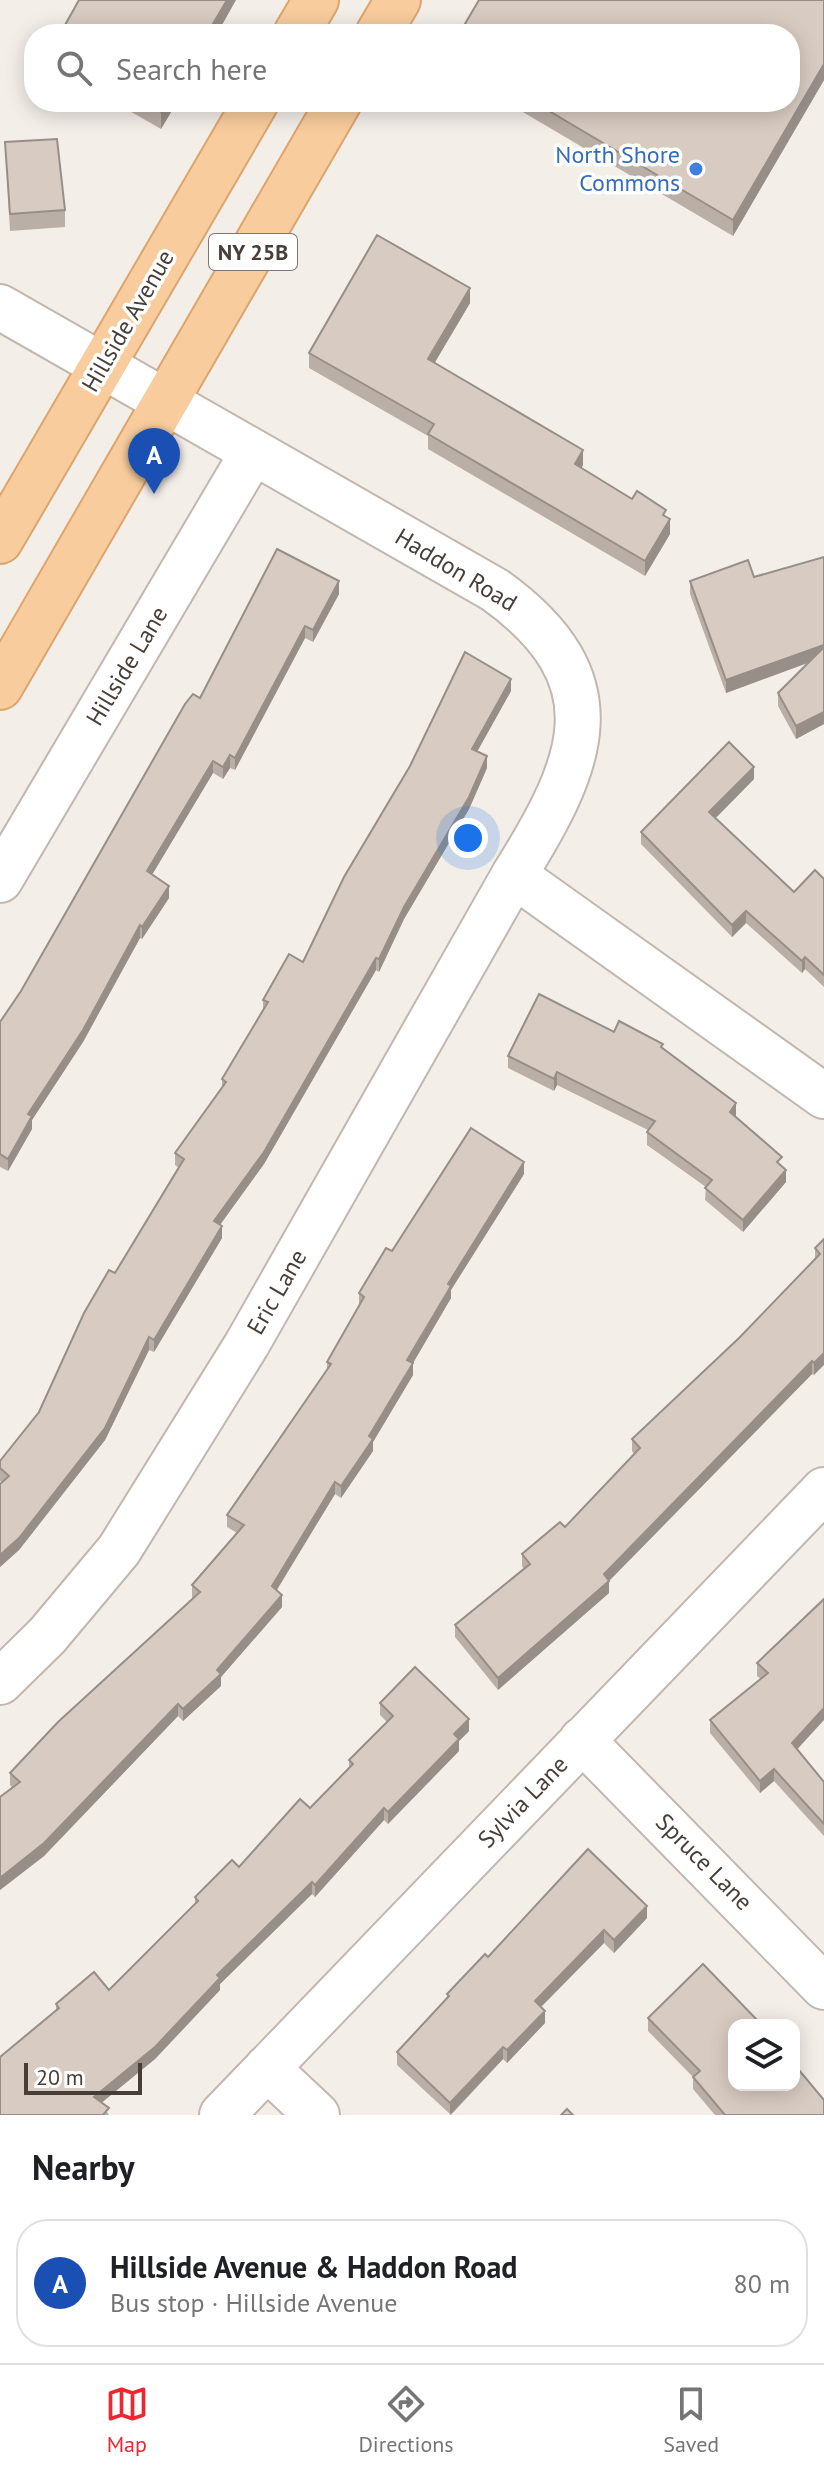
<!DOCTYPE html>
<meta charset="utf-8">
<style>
:root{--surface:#fff;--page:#f6f6f6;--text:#202124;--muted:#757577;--line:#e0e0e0;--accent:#ee2630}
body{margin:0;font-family:"PT Sans",sans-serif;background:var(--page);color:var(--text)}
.controls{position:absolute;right:24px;bottom:24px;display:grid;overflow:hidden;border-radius:16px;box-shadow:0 4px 20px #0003}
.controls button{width:72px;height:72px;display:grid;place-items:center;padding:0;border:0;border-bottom:2px solid var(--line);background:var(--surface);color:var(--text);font:40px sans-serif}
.scale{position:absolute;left:24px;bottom:20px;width:118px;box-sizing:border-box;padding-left:8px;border:4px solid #473e38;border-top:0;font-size:22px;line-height:28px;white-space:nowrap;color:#473e38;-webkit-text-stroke:6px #fff;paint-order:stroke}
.you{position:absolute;left:468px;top:838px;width:28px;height:28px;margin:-20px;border:6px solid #fff;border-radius:50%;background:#1a73e8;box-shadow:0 0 0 12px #1a73e833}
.badge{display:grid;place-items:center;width:52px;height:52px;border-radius:50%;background:var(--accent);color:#fff;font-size:26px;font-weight:700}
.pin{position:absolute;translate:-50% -66px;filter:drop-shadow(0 2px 4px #0008)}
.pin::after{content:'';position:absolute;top:42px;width:28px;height:24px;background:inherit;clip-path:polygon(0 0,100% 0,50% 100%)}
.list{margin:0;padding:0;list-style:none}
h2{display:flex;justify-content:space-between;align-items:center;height:104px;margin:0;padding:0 32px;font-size:34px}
h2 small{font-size:26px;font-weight:400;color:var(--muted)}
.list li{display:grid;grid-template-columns:52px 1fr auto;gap:24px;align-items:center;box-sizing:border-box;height:128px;margin:0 16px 16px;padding:0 16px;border:2px solid var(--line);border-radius:32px}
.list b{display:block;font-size:30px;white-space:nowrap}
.list p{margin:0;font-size:26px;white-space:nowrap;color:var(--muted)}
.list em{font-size:26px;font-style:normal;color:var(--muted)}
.icon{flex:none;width:44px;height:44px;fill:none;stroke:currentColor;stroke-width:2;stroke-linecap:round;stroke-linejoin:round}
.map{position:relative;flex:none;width:824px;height:2115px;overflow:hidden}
.search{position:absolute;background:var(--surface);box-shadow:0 4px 20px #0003;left:24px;right:24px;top:24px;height:88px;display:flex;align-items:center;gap:20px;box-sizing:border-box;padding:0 28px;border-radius:32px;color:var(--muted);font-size:30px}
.sheet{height:248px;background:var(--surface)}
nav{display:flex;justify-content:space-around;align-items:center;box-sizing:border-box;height:112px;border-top:2px solid var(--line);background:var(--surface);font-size:22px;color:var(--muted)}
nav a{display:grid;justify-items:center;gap:4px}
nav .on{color:var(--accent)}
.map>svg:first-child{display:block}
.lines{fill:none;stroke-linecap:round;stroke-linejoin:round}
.minor-casing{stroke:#c2b7af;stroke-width:48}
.major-casing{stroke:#dda56d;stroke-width:48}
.minor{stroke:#fff;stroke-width:44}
.major{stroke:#f8cc9d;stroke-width:44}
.wall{fill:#baafa7}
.shaded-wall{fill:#978e88}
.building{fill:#d8cbc2;stroke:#978e88;stroke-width:2}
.shop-dot{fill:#3f7fe0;stroke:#fff;stroke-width:3}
.labels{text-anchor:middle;stroke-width:7;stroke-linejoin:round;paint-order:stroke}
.shield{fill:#fff;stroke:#7e7874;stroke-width:2}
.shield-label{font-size:22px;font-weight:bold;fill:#473e38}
.shop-label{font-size:24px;fill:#366cbe;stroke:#fff;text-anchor:end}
.street-label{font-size:24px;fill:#473e38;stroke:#fff}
</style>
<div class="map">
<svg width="824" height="2115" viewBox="0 0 824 2115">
<rect width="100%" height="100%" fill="#f4eee9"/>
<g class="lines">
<g class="minor-casing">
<g id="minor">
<path d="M0,307L495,590C620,680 584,763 514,875L247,1344L119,1550L47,1636L0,1682"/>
<polyline points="514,875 824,1096"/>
<polyline points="0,880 253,452"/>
<polyline points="582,1740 824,1987"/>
<polyline points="267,2068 317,2115"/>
<polyline points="222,2115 824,1490"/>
</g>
</g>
<g class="major-casing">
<g id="major">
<polyline points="296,34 316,0"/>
<polyline points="378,34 398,0"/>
<polyline points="0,541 256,102"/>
<polyline points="0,687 339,102"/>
</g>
</g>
<use href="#minor" class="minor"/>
<use href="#major" class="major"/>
</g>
<g class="wall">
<polygon points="479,0 824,0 824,80 733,236 506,102 790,102 790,34 459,34"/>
<polygon points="114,102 177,102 161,129"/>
<polygon points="5,142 65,210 65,227 10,231"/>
<polygon points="470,303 435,362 583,465 581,468 632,499 666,517 670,534 645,576 428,449 428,436 309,368 309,353"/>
<polygon points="824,557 824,724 796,739 778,706 778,693 809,662 726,693 690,594 690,581 754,577"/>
<polygon points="339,594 313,642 305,638 235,770 230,768 223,779 213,773 152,875 169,898 142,939 140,938 83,1042 32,1120 32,1129 8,1171 0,1167 0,1022 21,991 200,698"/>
<polygon points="511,691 477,751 487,768 469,809 404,919 379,972 376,970 264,1164 220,1225 222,1238 154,1352 149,1350 105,1440 19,1550 0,1567 0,1484 2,1482 0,1481 0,1461 39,1412 115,1273 178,1167 175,1165 175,1153 222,1087 222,1079 263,1009 263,1000 303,962"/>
<polygon points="754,779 715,818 794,892 824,879 824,987 805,969 802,973 746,923 732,937 641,844 641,832"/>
<polygon points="614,1032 663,1048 736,1116 735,1117 782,1166 786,1182 743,1232 705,1200 706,1187 647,1145 647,1132 648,1130 557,1085 554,1091 508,1068 508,1056"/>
<polygon points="524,1174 451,1290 451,1298 413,1363 413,1375 373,1442 373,1451 341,1498 335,1494 276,1590 282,1607 221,1677 221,1686 183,1721 178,1716 44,1856 0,1890 0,1797 12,1787 10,1785 10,1773 193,1599 192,1598 192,1585 237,1533 227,1527 227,1515 327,1371 327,1362 359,1306 359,1293 392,1251"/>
<polygon points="824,1239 814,1375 812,1374 609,1581 609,1593 498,1690 455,1637 455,1625 524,1569 522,1566 522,1554 565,1527 634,1454 632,1451 632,1439 739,1338 815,1259 815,1248"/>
<polygon points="824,1599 797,1750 824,1782 824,1836 774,1781 760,1793 710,1733 710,1720 761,1679 757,1676 757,1663"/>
<polygon points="380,1703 469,1731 459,1741 459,1751 388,1824 384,1820 315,1897 312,1894 220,1984 220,1990 155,2059 101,2102 109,2115 0,2115 56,2011 56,2004 109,1990 195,1904 195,1897 239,1867 310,1808 349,1767 349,1760 387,1722 380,1715"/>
<polygon points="647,1918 614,1953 604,1943 541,2007 545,2023 507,2063 503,2059 451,2115 397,2065 397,2052 447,1999 447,1994 488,1957"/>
<polygon points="648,2018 824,2115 715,2115 693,2089 693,2077 648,2031"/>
</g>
<g class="shaded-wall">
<polygon points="227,0 236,0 217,34 207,34"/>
<polygon points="824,64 824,80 733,236 733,220"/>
<polygon points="167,102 177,102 161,129 161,112"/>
<polygon points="470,288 470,303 428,374 428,359"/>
<polygon points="583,450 583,465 575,479 575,464"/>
<polygon points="670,519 670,534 645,576 645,561"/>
<polygon points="339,581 339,594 313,642 313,630"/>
<polygon points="305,626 305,638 235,770 235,758"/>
<polygon points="824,645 824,657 726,693 726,680"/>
<polygon points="511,679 511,691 472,761 472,749"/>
<polygon points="824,711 824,724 796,739 796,726"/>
<polygon points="230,755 230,768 223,779 223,767"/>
<polygon points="487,756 487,768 469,809 404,919 379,972 379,959 404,907"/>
<polygon points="213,761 213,773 147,883 147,871"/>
<polygon points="754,767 754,779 709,825 709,812"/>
<polygon points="169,886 169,898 142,939 142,927"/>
<polygon points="746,911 746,923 732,937 732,925"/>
<polygon points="140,925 140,938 83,1042 32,1120 32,1129 8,1171 8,1159 28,1114"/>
<polygon points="805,957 805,969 802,973 802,961"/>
<polygon points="376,958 376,970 264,1164 214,1233 214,1221"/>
<polygon points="557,1072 557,1085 554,1091 554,1079"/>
<polygon points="736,1103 736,1116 730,1125 730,1112"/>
<polygon points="524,1162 524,1174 451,1290 451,1298 413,1363 413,1375 373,1442 373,1451 341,1498 341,1486 369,1436 407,1360 448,1284"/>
<polygon points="786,1170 786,1182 743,1232 743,1220"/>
<polygon points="222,1226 222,1238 154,1352 154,1340"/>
<polygon points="149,1337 149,1350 105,1440 19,1550 0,1567 0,1555"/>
<polygon points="824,1353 824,1365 814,1375 814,1363"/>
<polygon points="812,1361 812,1374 609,1581 609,1593 498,1690 498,1678 604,1574"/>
<polygon points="335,1482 335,1494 272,1598 272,1586"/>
<polygon points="282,1595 282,1607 221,1677 221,1686 183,1721 183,1709"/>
<polygon points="178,1704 178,1716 44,1856 0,1890 0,1878"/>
<polygon points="824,1708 824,1720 792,1755 792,1743"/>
<polygon points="469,1719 469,1731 459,1741 459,1751 388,1824 388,1812 454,1734"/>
<polygon points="774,1769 774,1781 760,1793 760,1781"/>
<polygon points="384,1808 384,1820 315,1897 315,1885"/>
<polygon points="312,1882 312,1894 220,1984 220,1990 155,2059 94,2109 94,2097"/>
<polygon points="647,1906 647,1918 614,1953 614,1940"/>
<polygon points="604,1930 604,1943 535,2013 535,2001"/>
<polygon points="545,2011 545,2023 507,2063 507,2050"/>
<polygon points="503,2047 503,2059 450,2115 450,2103"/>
</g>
<g class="building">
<polygon points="79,0 227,0 207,34 60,34"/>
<polygon points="479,0 824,0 824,64 733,220 534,102 790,102 790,34 459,34"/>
<polygon points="144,102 167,102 161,112"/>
<polygon points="57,139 65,210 10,214 5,142"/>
<polygon points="377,235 470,288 428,359 583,450 575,464 632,499 637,491 666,510 663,515 670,519 645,561 428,434 434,424 309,353"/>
<polygon points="277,549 339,581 313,630 305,626 235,758 230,755 223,767 213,761 147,871 169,886 142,927 140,925 83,1030 28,1114 32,1116 8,1159 0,1154 0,1022 21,991 185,704 193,694 200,698"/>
<polygon points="824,557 824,645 726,680 690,581 748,560 754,577"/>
<polygon points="824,647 824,712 796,726 778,693"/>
<polygon points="465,652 511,679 472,749 487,756 469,797 404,907 379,959 376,958 264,1152 214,1221 222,1226 154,1340 149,1337 105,1428 19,1538 0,1555 0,1484 9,1476 0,1468 0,1461 39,1412 84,1313 109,1270 115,1273 184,1159 175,1153 226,1082 222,1079 268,1002 263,1000 289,954 303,962 344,877 410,766"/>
<polygon points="729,742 754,767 709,812 794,892 815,870 824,879 824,975 805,957 802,961 746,911 732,925 641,832"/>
<polygon points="539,994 614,1032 619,1021 663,1044 661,1047 736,1103 730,1112 782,1157 777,1162 786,1170 743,1220 705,1188 712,1180 647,1132 655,1121 557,1072 554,1079 508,1056"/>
<polygon points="471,1128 524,1162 448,1284 451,1286 407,1360 413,1363 369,1436 373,1439 341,1486 335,1482 272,1586 282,1595 217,1670 221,1674 183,1709 178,1704 44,1843 0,1878 0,1797 20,1782 10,1773 58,1722 200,1592 192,1585 244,1525 227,1515 331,1364 327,1362 364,1297 359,1293 386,1248 392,1251"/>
<polygon points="824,1239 824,1353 814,1363 812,1361 604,1574 609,1581 498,1678 455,1625 530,1564 522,1554 560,1522 565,1527 640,1448 632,1439 739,1338 820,1254 815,1248"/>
<polygon points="824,1599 824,1708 792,1743 824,1782 824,1824 774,1769 760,1781 710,1720 768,1673 757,1663"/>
<polygon points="415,1667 469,1719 454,1734 459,1739 388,1812 384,1808 315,1885 312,1882 217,1975 220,1978 155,2047 94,2097 109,2108 103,2115 0,2115 0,2057 59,2008 56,2004 94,1972 109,1990 198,1901 195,1897 232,1860 239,1867 300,1799 310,1808 353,1764 349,1760 393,1716 380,1703"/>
<polygon points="588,1849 647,1906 614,1940 604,1930 535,2001 545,2011 507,2050 503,2047 450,2103 397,2052 449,1996 447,1994 485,1954 488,1957"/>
<polygon points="703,1964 762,2025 734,2025 734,2085 794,2085 794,2064 824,2100 824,2115 725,2115 693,2077 700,2071 648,2018"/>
<polygon points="567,2109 573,2115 561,2115"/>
</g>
<circle class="shop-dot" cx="696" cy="169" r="8"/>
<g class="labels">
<rect class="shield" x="209" y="234" width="88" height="36" rx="6"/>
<g class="shield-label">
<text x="253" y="260">NY 25B</text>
</g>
<g class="shop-label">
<text x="680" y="163">North Shore<tspan x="680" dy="28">Commons</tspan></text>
</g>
<g class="street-label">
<text transform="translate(128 321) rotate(-60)" y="8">Hillside Avenue</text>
<text transform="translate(456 570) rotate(31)" y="8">Haddon Road</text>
<text transform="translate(127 666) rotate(-59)" y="8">Hillside Lane</text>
<text transform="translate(277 1292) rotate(-60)" y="8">Eric Lane</text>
<text transform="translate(523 1802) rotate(-46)" y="8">Sylvia Lane</text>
<text transform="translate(704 1862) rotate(45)" y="8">Spruce Lane</text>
</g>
</g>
</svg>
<div class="controls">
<button><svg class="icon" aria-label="layers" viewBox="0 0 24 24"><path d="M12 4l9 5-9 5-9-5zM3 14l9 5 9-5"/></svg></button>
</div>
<div class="scale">20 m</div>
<div class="you"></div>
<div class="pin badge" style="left:154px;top:494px;background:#1a4fb4">A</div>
<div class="search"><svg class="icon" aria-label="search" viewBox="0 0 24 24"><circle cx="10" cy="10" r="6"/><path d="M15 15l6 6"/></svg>Search here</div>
</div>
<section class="sheet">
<h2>Nearby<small></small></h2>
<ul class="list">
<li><span class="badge" style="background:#1a4fb4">A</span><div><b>Hillside Avenue &amp; Haddon Road</b><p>Bus stop · Hillside Avenue</p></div><em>80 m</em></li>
</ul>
</section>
<nav>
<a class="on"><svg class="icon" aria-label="map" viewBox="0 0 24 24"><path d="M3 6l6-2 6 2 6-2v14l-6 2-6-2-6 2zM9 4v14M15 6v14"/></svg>Map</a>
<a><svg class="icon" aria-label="directions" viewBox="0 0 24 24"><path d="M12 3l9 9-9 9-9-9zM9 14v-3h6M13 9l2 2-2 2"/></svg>Directions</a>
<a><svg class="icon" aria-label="saved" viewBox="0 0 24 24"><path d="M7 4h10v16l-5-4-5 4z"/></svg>Saved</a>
</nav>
